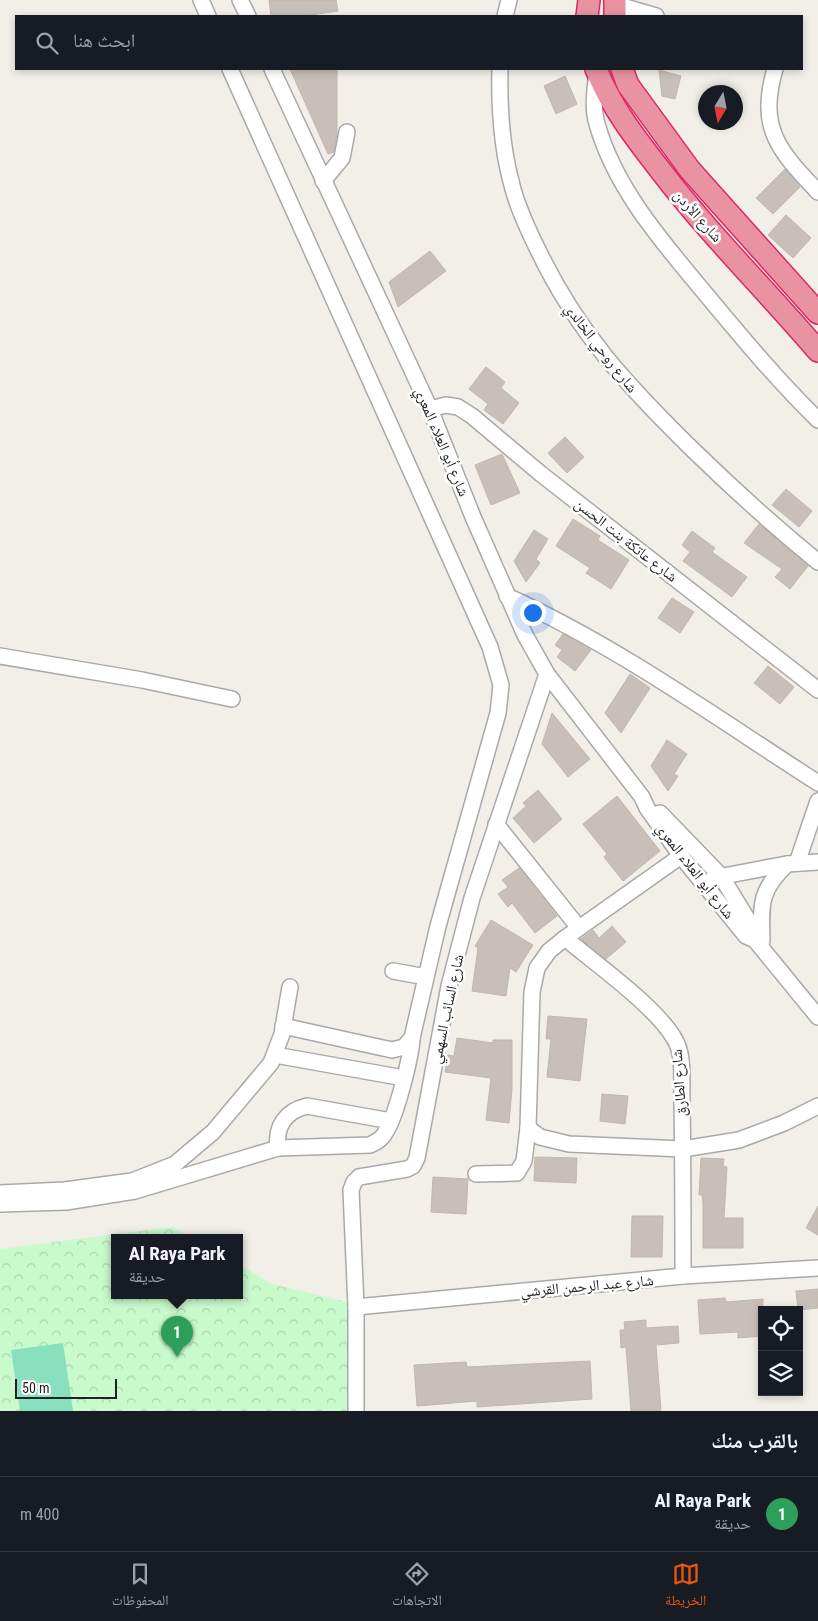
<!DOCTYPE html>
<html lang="ar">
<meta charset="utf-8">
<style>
:root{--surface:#171b24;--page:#242831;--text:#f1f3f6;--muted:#9ea1a6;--line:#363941;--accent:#ea580c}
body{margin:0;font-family:"Roboto Condensed","Noto Naskh Arabic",sans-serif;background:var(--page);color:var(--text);direction:rtl}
.controls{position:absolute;right:15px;bottom:15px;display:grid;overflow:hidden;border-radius:0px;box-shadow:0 2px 8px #0003}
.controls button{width:45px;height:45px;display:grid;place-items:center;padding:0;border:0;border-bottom:1px solid var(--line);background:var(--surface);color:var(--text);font:25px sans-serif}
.compass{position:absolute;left:698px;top:85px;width:45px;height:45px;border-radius:50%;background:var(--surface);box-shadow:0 2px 8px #0003;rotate:190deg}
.scale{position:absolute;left:15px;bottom:12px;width:102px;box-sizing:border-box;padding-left:5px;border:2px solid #222;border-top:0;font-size:14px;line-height:18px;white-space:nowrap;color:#222;-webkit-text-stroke:4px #fff;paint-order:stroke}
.you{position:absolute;left:532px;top:612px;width:18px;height:18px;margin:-12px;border:4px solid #fff;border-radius:50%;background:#1a73e8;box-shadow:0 0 0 8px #1a73e833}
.badge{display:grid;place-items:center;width:32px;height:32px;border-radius:50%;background:var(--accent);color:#fff;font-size:16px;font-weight:700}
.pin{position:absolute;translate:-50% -41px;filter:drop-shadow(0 1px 2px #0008)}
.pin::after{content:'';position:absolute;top:26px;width:18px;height:15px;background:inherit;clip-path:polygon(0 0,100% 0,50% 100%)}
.popup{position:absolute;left:111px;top:1234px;width:132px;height:65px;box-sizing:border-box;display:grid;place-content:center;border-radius:0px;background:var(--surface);filter:drop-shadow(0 1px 4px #0005);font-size:16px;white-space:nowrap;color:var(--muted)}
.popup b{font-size:19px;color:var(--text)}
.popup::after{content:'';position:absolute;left:50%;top:100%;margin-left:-10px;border:10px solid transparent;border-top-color:var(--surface)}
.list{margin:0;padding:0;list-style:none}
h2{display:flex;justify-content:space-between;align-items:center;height:65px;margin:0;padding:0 20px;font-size:21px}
h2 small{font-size:16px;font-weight:400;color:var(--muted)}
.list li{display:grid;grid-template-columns:32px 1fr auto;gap:15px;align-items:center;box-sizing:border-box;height:75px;padding:0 20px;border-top:1px solid var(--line)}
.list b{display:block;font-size:19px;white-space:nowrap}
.list p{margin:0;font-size:16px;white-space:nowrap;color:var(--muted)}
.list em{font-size:16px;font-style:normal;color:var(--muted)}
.icon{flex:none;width:28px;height:28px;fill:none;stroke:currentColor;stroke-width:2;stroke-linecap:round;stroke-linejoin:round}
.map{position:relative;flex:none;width:818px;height:1411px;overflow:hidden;direction:ltr}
.search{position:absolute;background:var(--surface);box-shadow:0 2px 8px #0003;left:15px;right:15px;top:15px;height:55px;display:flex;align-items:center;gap:12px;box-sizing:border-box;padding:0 18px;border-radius:0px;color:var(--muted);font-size:19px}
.sheet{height:140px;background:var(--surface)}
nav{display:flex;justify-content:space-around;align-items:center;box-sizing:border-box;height:70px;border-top:1px solid var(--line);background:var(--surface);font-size:14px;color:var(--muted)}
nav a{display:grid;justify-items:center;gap:2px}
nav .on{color:var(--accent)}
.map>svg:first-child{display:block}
.park{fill:url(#park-crowns)}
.pitch{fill:#88e0be}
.building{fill:#c7bfb8;stroke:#c4b6ab}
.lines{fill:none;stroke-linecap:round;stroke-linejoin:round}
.minor-casing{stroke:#a9a9a9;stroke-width:18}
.highway-casing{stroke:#dc2a67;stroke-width:24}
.minor{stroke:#fff;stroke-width:15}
.highway{stroke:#e892a2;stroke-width:21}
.labels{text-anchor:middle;stroke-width:5;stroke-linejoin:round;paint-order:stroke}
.street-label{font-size:15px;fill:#222;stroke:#fff}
</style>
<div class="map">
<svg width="818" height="1411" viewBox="0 0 818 1411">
<defs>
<pattern id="park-crowns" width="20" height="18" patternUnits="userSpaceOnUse" patternTransform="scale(1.25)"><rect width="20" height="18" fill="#c8facc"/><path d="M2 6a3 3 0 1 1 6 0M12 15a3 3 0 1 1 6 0" fill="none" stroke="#acd6af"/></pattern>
</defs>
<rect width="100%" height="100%" fill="#f2efe9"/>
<polygon class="park" points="172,1227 192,1238 114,1238 114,1296 240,1296 240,1265 272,1284 352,1303 355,1411 0,1411 0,1249"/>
<polygon class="pitch" points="63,1343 73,1411 20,1411 11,1350"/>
<g class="building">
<polygon points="269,0 336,0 338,11 304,16 271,16"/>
<polygon points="290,69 337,69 337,133 334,152 328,154"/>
<polygon points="659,70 681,76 675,99 662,96"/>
<polygon points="565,76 577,104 556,114 544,86"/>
<polygon points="785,169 800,187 773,214 756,198"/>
<polygon points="786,215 811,238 793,258 768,235"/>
<polygon points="430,251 446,271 398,307 389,282"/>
<polygon points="486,367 505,382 501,388 519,403 503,424 484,410 488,404 469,389"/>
<polygon points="565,437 584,457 567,473 548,453"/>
<polygon points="502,454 520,493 491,505 475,465"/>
<polygon points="786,489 812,511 799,527 772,505"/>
<polygon points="573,519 600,536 598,540 629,560 611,589 586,573 590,568 556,546"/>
<polygon points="759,524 808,566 790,589 775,577 782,569 744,543"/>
<polygon points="534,530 548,539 536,559 540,563 526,582 514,561"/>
<polygon points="692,531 715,548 712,552 747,577 732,597 683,561 690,552 682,545"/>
<polygon points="672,598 694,612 680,633 658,618"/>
<polygon points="563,634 591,650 575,671 557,657 562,650 555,645"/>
<polygon points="768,666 794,687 780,704 754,683"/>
<polygon points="630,674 650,688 621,733 605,713"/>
<polygon points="552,713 590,759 568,777 542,744"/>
<polygon points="667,740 687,754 674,774 678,776 668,791 651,766"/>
<polygon points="538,790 562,819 534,843 513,818 526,806 523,803"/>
<polygon points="617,796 660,851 623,881 604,857 607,854 583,824"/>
<polygon points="519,868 557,916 535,933 512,903 508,907 498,894 508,887 502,880"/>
<polygon points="491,920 533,945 516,972 510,968 506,996 472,991 478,948 475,946"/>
<polygon points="612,926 626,942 606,959 581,939 593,930 599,938"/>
<polygon points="548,1016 587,1019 580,1081 547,1077 551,1039 546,1039"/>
<polygon points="457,1038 493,1043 493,1040 512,1040 512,1089 509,1123 486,1120 491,1078 445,1072 448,1055 454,1056"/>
<polygon points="602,1094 628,1096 625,1124 600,1121"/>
<polygon points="535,1157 577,1158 576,1183 534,1181"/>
<polygon points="701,1158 724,1159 723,1166 727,1167 724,1218 743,1218 743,1248 703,1248 703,1203 702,1195 699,1195"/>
<polygon points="433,1177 468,1179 466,1214 431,1212"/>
<polygon points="818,1206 818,1235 806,1228"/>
<polygon points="632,1216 663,1216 662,1257 631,1257"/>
<polygon points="818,1289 818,1308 798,1310 796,1291"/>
<polygon points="725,1298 726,1302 763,1299 762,1336 738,1338 738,1332 700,1334 698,1300"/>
<polygon points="646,1320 646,1328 678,1326 679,1343 656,1345 661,1411 631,1411 626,1347 621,1348 620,1330 625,1330 624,1322"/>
<polygon points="590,1361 592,1399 477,1407 477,1401 417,1406 414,1365 466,1362 467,1367"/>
</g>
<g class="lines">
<g class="minor-casing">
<g id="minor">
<polyline points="201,0 208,16"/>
<polyline points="240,0 248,16"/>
<polyline points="615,4 656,16"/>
<polyline points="505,16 509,0"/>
<polyline points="230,69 490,647 501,685 498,713 438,926 412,1038 404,1047 392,1050 283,1026"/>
<polyline points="272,69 430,409 473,517 525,635 547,674 642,797 647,808 681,856 746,936 755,940 818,1017"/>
<path d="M500,69C499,108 502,151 513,189C519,211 529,232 539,252C578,333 628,386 691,448C732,488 774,526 818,562"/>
<path d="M775,69C758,128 778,150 818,192"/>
<path d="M597,72C595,90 592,107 597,124C616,191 666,246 709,298C744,340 779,382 818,420"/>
<polyline points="323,181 342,158 347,132"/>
<polyline points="430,409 446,405 458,407 472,416 541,474 818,690"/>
<path d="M507,596C617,646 717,718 818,783"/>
<polyline points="0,656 142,680 232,699"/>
<polyline points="660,813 721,876 754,930 755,940"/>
<polyline points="496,824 579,928"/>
<polyline points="797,863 818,801"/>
<polyline points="713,878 787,864 818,862"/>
<path d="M565,938C596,964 654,1005 674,1038C685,1055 681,1082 682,1101C683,1160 683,1218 683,1276"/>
<path d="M762,941C761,904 759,891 787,864"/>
<polyline points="393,971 426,977"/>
<polyline points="275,1055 404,1078"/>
<polyline points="528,1128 540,1137 569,1144 683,1149 739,1140 784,1123 818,1106"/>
<path d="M278,1148C275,1126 286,1111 307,1106L391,1121"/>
<polyline points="476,1174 517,1173 524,1161 528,1128 532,992 537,968 549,951 565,938 681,856"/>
<polyline points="0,1193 65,1190 132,1181 175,1164 213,1132 271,1063 282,1034 290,987"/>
<path d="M0,1204L66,1202L135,1191L278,1148L370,1145C376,1142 382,1139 385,1133C396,1117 411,1058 412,1038"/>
<polyline points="356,1307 683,1276 818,1268"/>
<polyline points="356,1411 356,1307 351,1190 354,1182 359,1177 407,1169 413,1166 417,1158 449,986 472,898 547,674"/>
</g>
</g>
<g class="highway-casing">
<g id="highway">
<polyline points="615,0 615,16"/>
<polyline points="587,16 589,0"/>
<path d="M596,69C611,107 636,139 661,171C709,234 766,290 818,351"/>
<polyline points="622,69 628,85 690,170 818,313"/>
</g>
</g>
<use href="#minor" class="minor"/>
<use href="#highway" class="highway"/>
</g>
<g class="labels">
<g class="street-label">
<text transform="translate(698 216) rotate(48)" y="5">شارع الأردن</text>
<text transform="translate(601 348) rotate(52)" y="5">شارع روحي الخالدي</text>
<text transform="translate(442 442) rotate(67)" y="5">شارع أبو العلاء المعري</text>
<text transform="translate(626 540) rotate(38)" y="5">شارع عاتكة بنت الحسن</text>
<text transform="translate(695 871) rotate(52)" y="5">شارع أبو العلاء المعري</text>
<text transform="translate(447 1009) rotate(-78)" y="5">شارع السائب السهمي</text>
<text transform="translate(679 1083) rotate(-94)" y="5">شارع الطارق</text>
<text transform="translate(587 1286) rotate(-5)" y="5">شارع عبد الرحمن القرشي</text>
</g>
</g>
</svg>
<div class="controls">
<button><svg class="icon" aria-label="locate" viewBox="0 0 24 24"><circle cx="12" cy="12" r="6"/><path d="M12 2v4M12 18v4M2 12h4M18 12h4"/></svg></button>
<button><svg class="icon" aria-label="layers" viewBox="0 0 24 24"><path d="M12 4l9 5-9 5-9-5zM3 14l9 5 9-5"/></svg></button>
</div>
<svg class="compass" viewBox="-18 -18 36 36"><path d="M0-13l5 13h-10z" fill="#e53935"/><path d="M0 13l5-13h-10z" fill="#9ea1a6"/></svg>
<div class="scale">50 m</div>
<div class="you"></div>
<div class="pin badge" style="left:177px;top:1357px;background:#2e9e5b">1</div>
<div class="popup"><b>Al Raya Park</b>حديقة</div>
<div class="search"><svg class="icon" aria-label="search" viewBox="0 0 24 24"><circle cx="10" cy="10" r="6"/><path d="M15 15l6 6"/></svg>ابحث هنا</div>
</div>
<section class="sheet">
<h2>بالقرب منك<small></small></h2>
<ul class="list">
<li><span class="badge" style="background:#2e9e5b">1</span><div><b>Al Raya Park</b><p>حديقة</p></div><em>400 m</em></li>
</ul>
</section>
<nav>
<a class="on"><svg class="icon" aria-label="map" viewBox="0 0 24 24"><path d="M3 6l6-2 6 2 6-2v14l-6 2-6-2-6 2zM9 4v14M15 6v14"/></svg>الخريطة</a>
<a><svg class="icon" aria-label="directions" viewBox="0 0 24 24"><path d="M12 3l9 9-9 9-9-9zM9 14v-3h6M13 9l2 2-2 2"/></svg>الاتجاهات</a>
<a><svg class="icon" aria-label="saved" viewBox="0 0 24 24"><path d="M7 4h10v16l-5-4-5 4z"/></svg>المحفوظات</a>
</nav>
